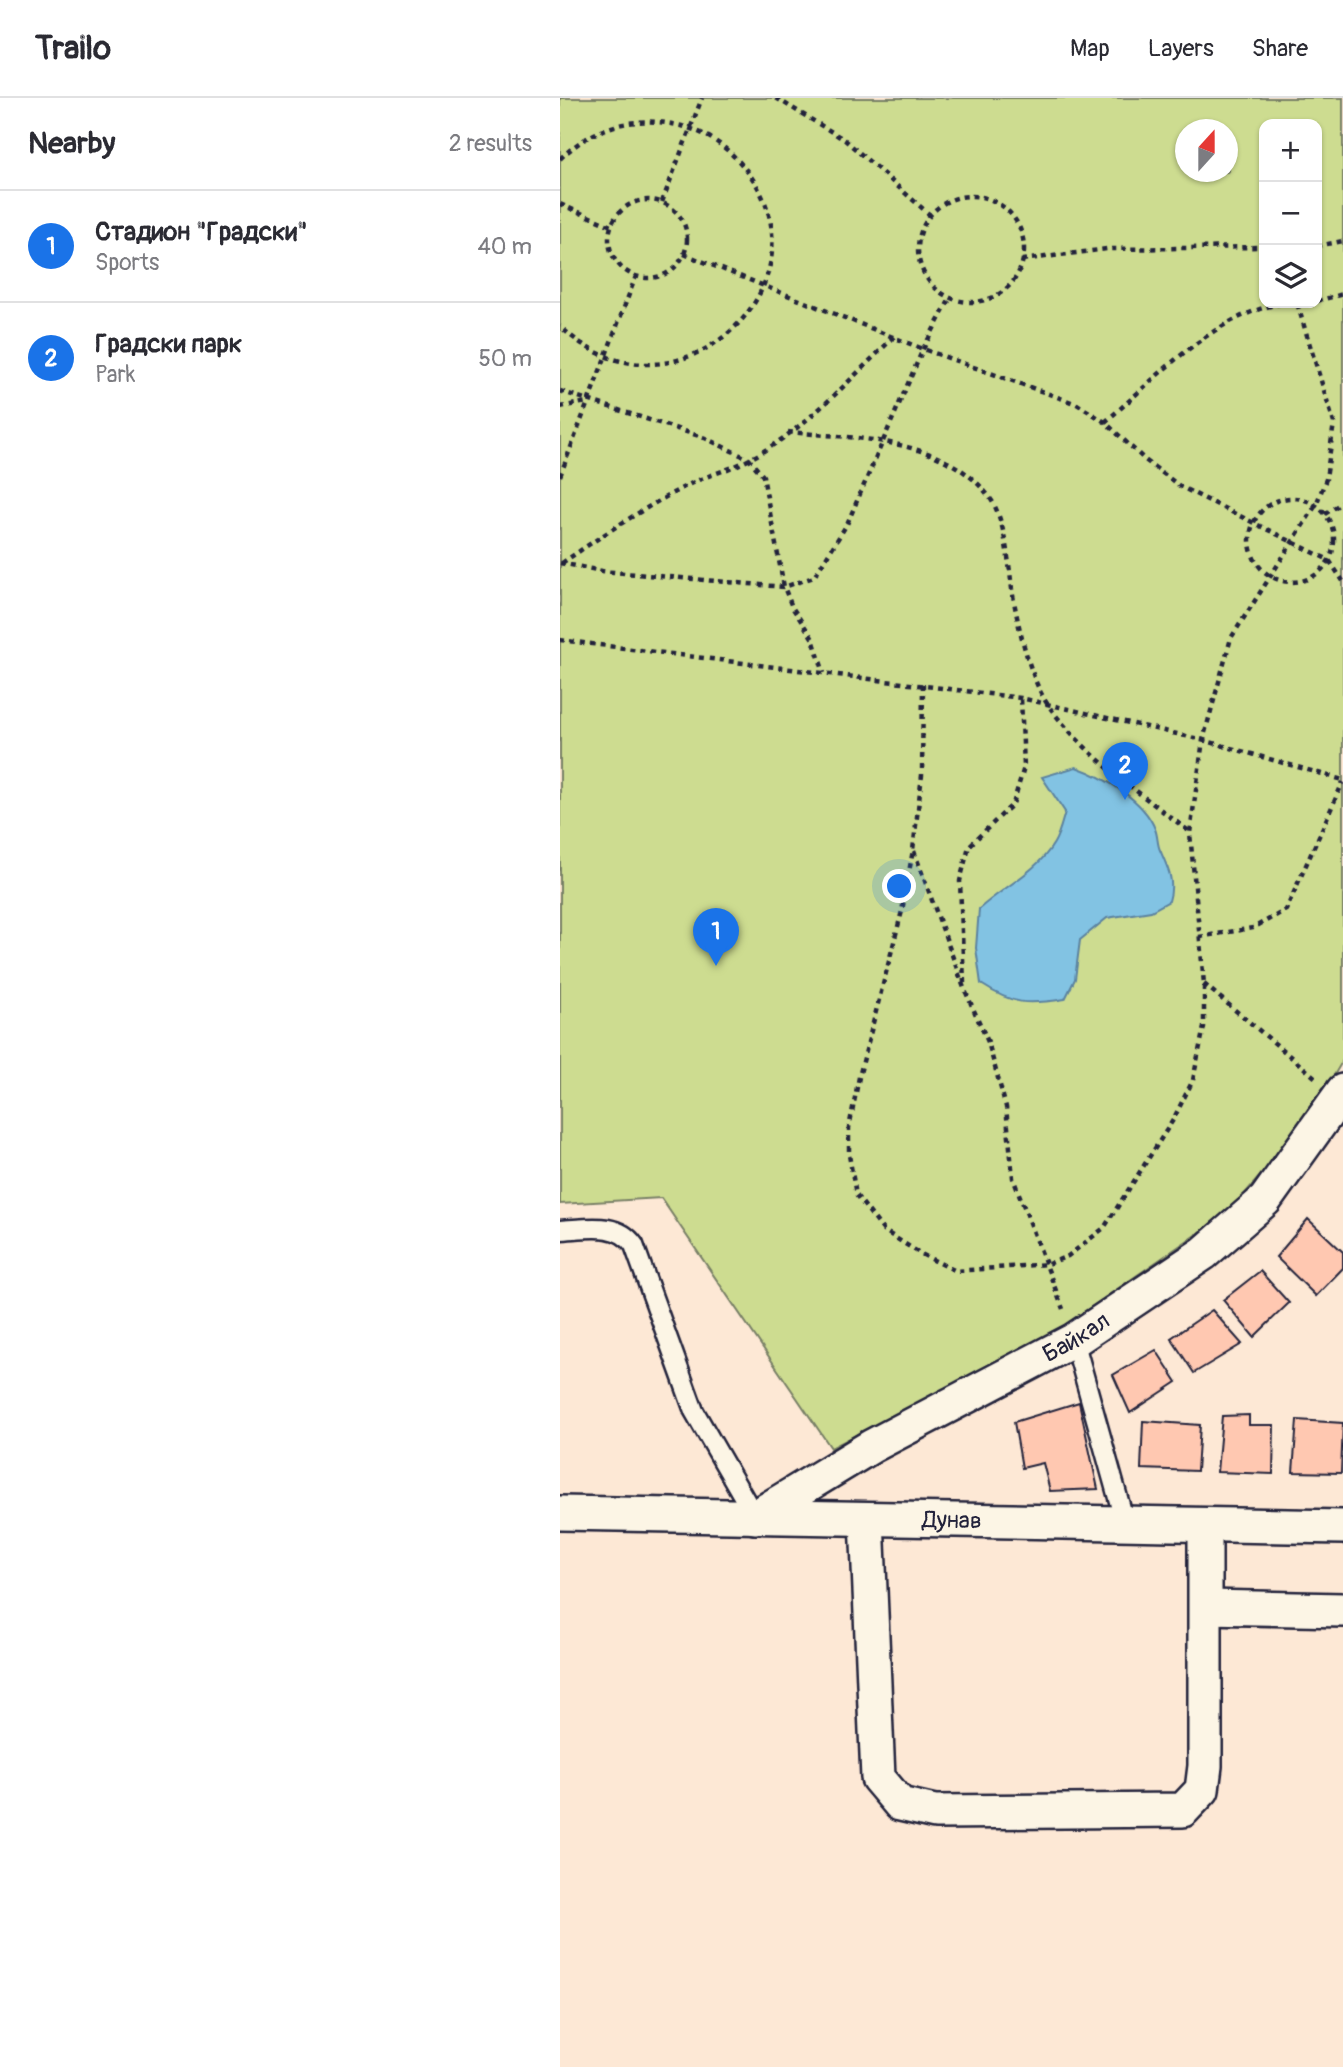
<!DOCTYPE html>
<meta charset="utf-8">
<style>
:root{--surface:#fff;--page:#f7f7f7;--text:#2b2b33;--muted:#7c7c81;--line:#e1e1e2;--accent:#1a73e8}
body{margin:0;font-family:Pangolin,sans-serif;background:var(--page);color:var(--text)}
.controls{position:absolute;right:21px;top:21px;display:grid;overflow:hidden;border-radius:14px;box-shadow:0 2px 5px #0004}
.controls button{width:63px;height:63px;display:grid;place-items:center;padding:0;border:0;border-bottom:2px solid var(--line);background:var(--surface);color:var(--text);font:35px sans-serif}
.compass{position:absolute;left:615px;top:21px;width:63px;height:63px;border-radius:50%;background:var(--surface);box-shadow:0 2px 5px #0004;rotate:21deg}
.you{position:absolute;left:340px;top:789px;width:24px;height:24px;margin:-18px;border:5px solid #fff;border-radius:50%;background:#1a73e8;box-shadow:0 0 0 10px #1a73e833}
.badge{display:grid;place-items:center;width:46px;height:46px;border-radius:50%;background:var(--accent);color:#fff;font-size:23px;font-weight:700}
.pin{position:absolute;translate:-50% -58px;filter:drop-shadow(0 2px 4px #0008)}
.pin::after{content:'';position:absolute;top:37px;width:24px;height:21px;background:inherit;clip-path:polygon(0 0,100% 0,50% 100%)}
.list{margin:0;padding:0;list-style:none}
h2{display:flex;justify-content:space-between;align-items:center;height:91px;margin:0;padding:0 28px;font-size:30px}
h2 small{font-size:23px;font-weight:400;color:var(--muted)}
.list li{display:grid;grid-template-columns:46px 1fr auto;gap:21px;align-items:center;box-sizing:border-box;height:112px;padding:0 28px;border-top:2px solid var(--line)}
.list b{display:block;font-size:26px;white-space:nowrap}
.list p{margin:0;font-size:23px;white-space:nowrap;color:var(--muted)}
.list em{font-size:23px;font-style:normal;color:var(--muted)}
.icon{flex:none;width:38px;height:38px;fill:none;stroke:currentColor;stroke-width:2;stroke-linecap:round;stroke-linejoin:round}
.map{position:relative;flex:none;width:783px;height:1969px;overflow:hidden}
header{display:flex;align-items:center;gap:42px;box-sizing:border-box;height:98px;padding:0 35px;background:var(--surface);border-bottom:2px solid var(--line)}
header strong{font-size:33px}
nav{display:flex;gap:38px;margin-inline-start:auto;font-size:24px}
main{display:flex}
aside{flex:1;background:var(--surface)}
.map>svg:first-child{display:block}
.green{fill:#cddc90;stroke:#787f66;stroke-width:2;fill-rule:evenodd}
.water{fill:#82c3e3;stroke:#5c83a0;stroke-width:2}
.building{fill:#ffc8b1;stroke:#22223b;stroke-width:2}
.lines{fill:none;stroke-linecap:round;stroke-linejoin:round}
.lane-casing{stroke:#22223b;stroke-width:23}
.street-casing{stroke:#22223b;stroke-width:38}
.path{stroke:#22223b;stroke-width:4.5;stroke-dasharray:5 5;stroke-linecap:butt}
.lane{stroke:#fcf5e5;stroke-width:18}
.street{stroke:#fcf5e5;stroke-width:33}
.labels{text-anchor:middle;stroke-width:5;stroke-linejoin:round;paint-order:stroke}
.street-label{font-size:24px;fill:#22223b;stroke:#fcf5e5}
</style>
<header>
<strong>Trailo</strong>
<nav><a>Map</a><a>Layers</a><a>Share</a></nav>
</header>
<main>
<aside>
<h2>Nearby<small>2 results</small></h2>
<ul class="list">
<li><span class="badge">1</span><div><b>Стадион &quot;Градски&quot;</b><p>Sports</p></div><em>40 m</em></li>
<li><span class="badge">2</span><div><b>Градски парк</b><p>Park</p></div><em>50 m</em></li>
</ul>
</aside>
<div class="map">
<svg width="783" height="1969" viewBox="0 0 783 1969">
<rect width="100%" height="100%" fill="#fde8d5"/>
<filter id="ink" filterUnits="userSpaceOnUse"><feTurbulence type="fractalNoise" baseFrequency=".0143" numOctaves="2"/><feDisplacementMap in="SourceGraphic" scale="14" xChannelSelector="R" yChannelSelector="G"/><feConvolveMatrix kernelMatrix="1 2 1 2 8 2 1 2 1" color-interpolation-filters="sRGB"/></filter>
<g filter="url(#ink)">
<path class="green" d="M0,0H783V962L747,1023L670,1113L498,1232L271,1350L101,1100L0,1106ZM704,26H757V205H704ZM626,32H668V74H626Z"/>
<path class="water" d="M516,669C544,679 584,702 595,731C598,738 597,746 600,752C608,770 615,783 609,803L591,813L547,820L520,842L515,881L505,901C467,907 453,907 421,886L416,850L419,811C443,789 477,774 494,745C499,737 502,724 505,714L482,679Z"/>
<g class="building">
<polygon points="748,1121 783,1154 783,1170 756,1198 716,1159"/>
<polygon points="700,1173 729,1205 694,1239 663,1202"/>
<polygon points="652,1212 682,1246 634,1275 611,1240"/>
<polygon points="596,1252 617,1284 570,1315 553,1277"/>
<polygon points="519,1304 538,1391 490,1393 483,1365 462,1370 454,1324"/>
<polygon points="689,1317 689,1327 714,1327 713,1376 657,1374 662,1318"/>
<polygon points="737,1322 783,1325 781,1375 733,1374"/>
<polygon points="583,1323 640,1327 637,1373 581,1371"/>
</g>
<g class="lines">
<g class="lane-casing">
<g id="lane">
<path d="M0,1132C26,1131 57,1123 74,1147L134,1313L195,1419"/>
<polyline points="514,1242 565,1425"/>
</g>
</g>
<g class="street-casing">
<g id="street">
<path id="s1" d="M0,1415L783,1429"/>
<path id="s2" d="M195,1419L312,1348L514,1242L644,1155L705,1102L783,993"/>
<polyline points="307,1421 318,1680 340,1706 375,1714 623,1712 642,1692 645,1668 645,1427"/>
<polyline points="646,1509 783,1512"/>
</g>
</g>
<g class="path">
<polyline points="216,0 285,42 370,117"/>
<path d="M0,61C32,29 73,17 117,27C146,33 169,50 187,73C276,189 111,337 0,228"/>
<circle cx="411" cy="151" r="53"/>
<circle cx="88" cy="141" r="39"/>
<polyline points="102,104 142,0"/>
<polyline points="0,106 51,128"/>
<polyline points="757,148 783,143"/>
<polyline points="124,156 363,251 517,306 545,324 585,362 621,389 769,462 783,483"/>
<polyline points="462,162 547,151 704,149"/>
<polyline points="757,203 783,196"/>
<polyline points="0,293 145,340 189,361 203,378 224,489 232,509 253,541 264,575"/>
<polyline points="0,309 27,304"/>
<path d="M545,324C598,279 653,216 725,205"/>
<path d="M228,334C295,340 391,340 432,403C445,424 449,466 452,491C457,524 469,579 488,607C525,658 581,696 630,734"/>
<polyline points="0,378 76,178"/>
<circle cx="732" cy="442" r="42"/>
<polyline points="765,416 783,404"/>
<polyline points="0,465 42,473 224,489 254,479 287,426 363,251 391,199"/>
<path d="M2,465C44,436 88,407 134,384C151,376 171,371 188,362C245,332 289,282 334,239"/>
<polyline points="0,542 461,600 643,642 783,682"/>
<polyline points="363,586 362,677 353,752 342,813 299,979 289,1030 289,1057 296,1097 323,1132 361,1156 396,1173 488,1166 508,1158 544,1130 613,1022 633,982 644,929 644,886 630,735 643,642 671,540 756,407 766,381 774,325 737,205"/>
<polyline points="354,753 404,890 428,944 446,1009 453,1080 503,1211"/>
<polyline points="639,839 693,830 726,812 783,684"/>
<polyline points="404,885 400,783 409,748 453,706 464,669 461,600"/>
<polyline points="644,886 756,980"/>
</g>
<use href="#lane" class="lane"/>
<use href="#street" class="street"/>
</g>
</g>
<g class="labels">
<g class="street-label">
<text dy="8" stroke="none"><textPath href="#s2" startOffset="368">Байкал</textPath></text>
<text dy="8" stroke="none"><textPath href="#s1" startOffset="392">Дунав</textPath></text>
</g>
</g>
</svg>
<div class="controls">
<button>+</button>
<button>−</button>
<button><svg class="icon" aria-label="layers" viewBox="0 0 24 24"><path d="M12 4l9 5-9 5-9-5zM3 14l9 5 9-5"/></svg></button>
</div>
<svg class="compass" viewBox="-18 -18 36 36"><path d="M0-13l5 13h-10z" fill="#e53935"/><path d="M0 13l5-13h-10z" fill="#7c7c81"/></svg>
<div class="you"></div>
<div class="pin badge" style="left:156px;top:868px">1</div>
<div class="pin badge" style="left:565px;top:702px">2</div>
</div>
</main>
